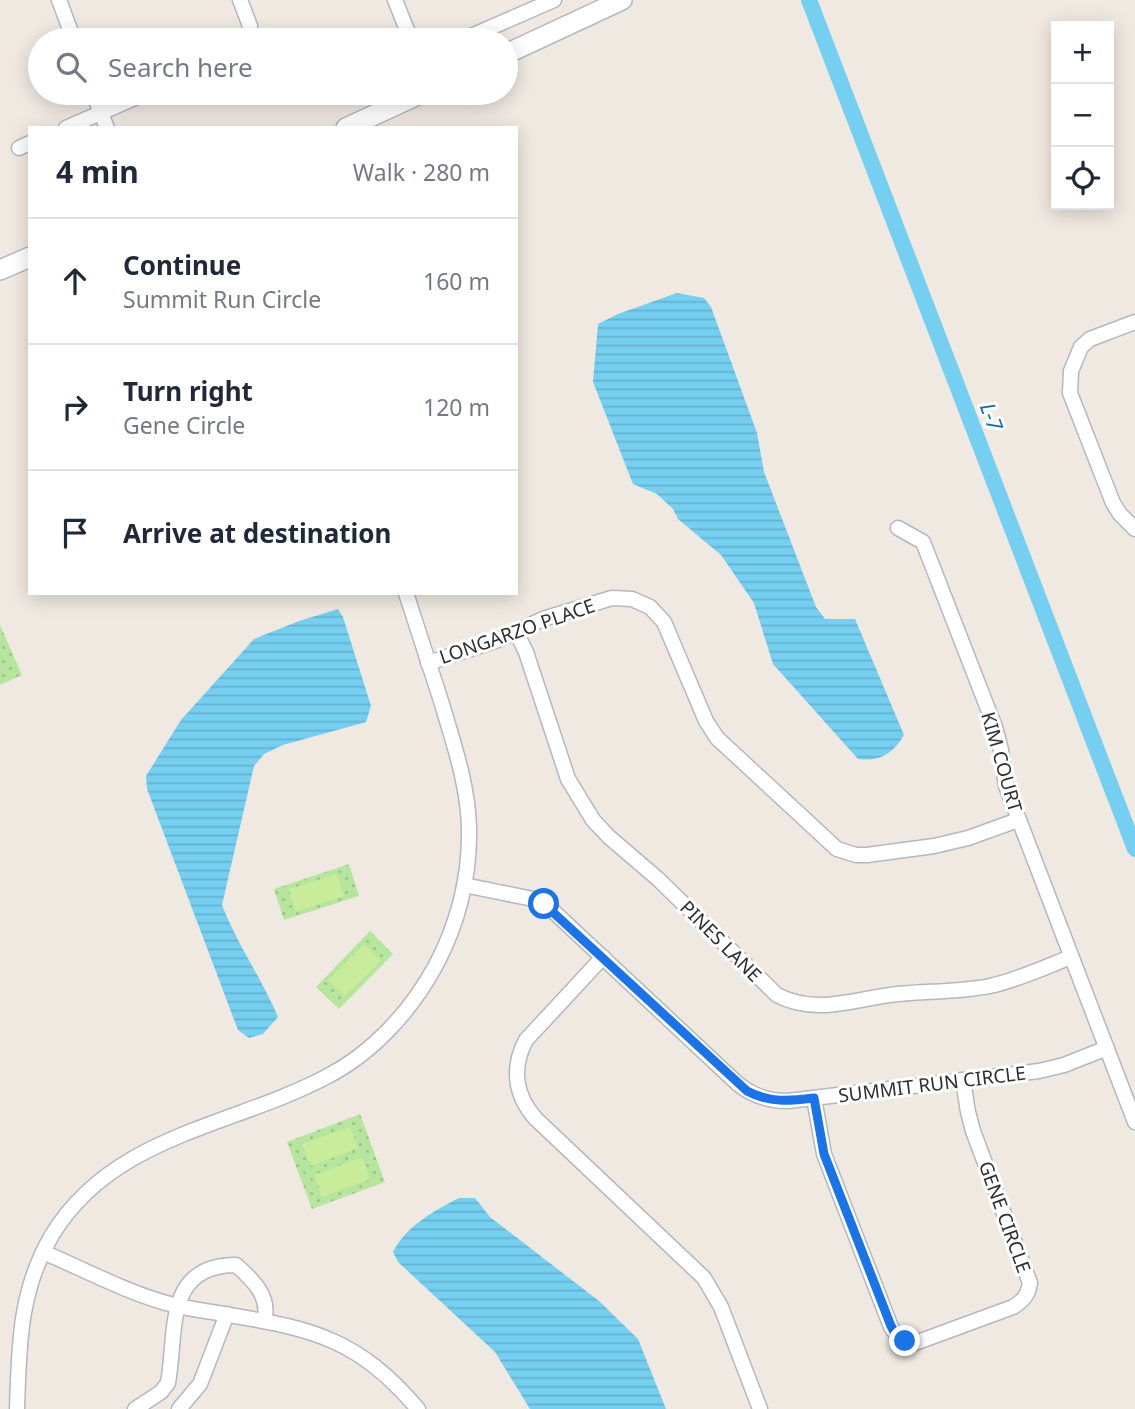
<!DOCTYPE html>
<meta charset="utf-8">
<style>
:root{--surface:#fff;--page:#f6f6f7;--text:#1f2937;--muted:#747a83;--line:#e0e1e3}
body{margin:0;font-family:"Noto Sans",sans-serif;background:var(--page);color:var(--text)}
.controls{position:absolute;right:21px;top:21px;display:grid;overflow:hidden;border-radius:0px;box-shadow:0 4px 18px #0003}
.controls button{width:63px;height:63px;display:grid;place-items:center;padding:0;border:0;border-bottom:2px solid var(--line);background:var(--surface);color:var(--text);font:35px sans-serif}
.stop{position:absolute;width:21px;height:21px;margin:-16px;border:5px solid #1a73e8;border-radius:50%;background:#fff}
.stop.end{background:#1a73e8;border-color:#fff;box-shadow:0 2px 7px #0008}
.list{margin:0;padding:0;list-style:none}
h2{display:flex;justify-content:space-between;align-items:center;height:91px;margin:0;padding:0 28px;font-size:30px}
h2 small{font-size:23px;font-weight:400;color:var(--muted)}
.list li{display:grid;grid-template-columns:46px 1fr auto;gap:21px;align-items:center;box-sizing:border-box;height:126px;padding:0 28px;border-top:2px solid var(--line)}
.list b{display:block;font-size:26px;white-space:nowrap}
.list p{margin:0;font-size:23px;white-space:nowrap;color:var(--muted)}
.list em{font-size:23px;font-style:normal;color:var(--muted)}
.icon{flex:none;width:38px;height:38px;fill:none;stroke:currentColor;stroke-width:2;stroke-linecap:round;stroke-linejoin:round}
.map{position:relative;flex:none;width:1135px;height:1409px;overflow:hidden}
.search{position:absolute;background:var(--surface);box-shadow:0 4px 18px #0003;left:28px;top:28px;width:490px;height:77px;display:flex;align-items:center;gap:18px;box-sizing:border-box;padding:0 24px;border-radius:38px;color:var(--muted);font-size:26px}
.panel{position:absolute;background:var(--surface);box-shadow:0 4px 18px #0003;left:28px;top:126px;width:490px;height:469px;border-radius:0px}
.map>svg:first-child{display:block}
.grass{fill:url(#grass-dots)}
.pitch{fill:#c9ec9a}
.water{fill:url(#water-rules)}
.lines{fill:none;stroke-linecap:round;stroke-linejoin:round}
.canal{stroke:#75cff0;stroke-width:16}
.street-casing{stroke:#b4b7c1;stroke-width:17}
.secondary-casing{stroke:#b4b7c1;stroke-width:22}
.street{stroke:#fff;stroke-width:14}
.secondary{stroke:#fff;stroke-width:19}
.route{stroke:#1a73e8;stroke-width:9}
.labels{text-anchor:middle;stroke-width:6;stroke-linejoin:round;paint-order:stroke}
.street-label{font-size:19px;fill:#2e2e2e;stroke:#fff}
.water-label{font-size:21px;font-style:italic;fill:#0d6fa3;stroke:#fff}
</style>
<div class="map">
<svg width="1135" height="1409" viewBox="0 0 1135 1409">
<defs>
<pattern id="grass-dots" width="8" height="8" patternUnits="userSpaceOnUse" patternTransform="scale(1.75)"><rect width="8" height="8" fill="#b6e59e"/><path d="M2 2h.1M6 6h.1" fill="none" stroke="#9dc588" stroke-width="1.8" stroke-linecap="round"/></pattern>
<pattern id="water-rules" width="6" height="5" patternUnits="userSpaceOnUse" patternTransform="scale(1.75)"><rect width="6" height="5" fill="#75cff0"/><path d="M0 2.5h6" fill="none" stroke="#66b2ce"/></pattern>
</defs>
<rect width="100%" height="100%" fill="#efe9e1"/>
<g class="grass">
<polygon points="0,625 22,675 0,685"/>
<polygon points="349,864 359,896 284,920 274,889"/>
<polygon points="370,931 393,954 339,1009 316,987"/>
<polygon points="360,1114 385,1182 312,1209 287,1142"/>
</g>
<g class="pitch">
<polygon points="337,874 344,896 296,911 289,889"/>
<polygon points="364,944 381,961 345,996 328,980"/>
<polygon points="350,1127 358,1148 311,1166 302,1144"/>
<polygon points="362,1157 370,1179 322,1197 314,1175"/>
</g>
<g class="water">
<path d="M677,293L704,298L711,307L757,433L764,472L816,607L825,619H855L904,735C893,754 879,762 858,759L773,664L754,603L721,555L678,519L673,509L657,494L633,484L593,382L598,324L618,314Z"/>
<path d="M338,609L343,617L371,706L366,722L283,745L264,754L254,766L222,905C237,944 262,979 278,1017L263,1034L249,1038L238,1030L147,789L146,776L181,720L254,639L299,621Z"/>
<path d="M459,1198H475L490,1217L599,1301L638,1339L666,1409H530L495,1352L398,1262L393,1252C405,1227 435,1210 459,1198Z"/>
</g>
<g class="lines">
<polyline class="canal" points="809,0 1135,849"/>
<g class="street-casing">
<g id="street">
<polyline points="59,0 74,40"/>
<polyline points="240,0 250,26 246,40"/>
<polyline points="395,0 411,40"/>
<polyline points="462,40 554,0"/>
<polyline points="93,93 107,128"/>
<polyline points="66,128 146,93"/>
<polyline points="19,148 30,143"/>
<polyline points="1135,322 1090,339 1081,347 1071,371 1070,393 1113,503 1120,514 1135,529"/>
<polyline points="898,528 923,542 995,727 1001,750 1006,786 1135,1122"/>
<path d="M516,632L526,652L568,779L593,820L609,837L658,879L777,995C817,1016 856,998 898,994C929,991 960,992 990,986C1018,980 1045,967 1071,957"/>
<polyline points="428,663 498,640 543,619 612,598 632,599 650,607 664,622 706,721 717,738 837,849 856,855 867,855 934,846 968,838 1018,820"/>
<path d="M464,885L533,899L553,911L738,1084C753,1096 768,1101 788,1101L1039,1071L1064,1065L1107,1048"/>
<path d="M603,957L526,1040C511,1068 515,1096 536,1119L704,1278L721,1307L760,1409"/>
<path d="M814,1098L824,1154L891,1327C897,1337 903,1341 915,1343L1013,1307C1024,1300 1028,1295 1030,1283L973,1131L968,1112L963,1080"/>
<path d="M43,1252C83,1269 124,1291 166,1303C186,1309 208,1311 229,1315C315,1329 359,1340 418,1409"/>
<path d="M17,1409C19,1346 19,1291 52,1235C113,1135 231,1127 326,1077C373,1053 411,1011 436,965C458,923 470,875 469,828C468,785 454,745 442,704C430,667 418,630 406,593"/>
<path d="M135,1409L161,1392L168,1383C177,1332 164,1265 236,1265C253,1280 271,1297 264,1321"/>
<polyline points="179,1409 200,1384 227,1314"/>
</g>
</g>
<g class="secondary-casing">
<g id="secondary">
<polyline points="506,54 622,0"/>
<polyline points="346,128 422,93"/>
<polyline points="0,270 30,257"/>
</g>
</g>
<use href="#street" class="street"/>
<use href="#secondary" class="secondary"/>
</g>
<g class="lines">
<path class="route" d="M544,904L747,1091C769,1103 789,1101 814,1098L824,1154L891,1326L896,1335L905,1341"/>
</g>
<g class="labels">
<g class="street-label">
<text transform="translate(517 631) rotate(-19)" y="7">LONGARZO PLACE</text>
<text transform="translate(1002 762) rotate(74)" y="7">KIM COURT</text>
<text transform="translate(721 941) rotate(45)" y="7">PINES LANE</text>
<text transform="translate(932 1084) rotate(-7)" y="7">SUMMIT RUN CIRCLE</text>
<text transform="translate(1005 1217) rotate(70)" y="7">GENE CIRCLE</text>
</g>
<g class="water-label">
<text transform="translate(991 417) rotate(69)" y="7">L-7</text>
</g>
</g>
</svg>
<div class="controls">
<button>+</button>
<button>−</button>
<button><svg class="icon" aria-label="locate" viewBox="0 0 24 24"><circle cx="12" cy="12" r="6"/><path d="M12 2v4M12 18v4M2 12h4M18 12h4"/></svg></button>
</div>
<div class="stop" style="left:544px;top:904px"></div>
<div class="stop end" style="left:905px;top:1341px"></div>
<div class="search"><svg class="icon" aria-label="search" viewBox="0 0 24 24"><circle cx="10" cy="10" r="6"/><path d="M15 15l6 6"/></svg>Search here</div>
<section class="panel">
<h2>4 min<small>Walk · 280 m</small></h2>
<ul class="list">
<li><svg class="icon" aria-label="ahead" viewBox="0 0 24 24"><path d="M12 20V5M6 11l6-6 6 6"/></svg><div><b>Continue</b><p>Summit Run Circle</p></div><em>160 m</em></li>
<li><svg class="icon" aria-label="right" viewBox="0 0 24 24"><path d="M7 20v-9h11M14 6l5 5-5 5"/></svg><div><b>Turn right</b><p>Gene Circle</p></div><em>120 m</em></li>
<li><svg class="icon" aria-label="arrive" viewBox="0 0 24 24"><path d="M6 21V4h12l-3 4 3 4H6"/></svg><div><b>Arrive at destination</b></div></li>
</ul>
</section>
</div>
